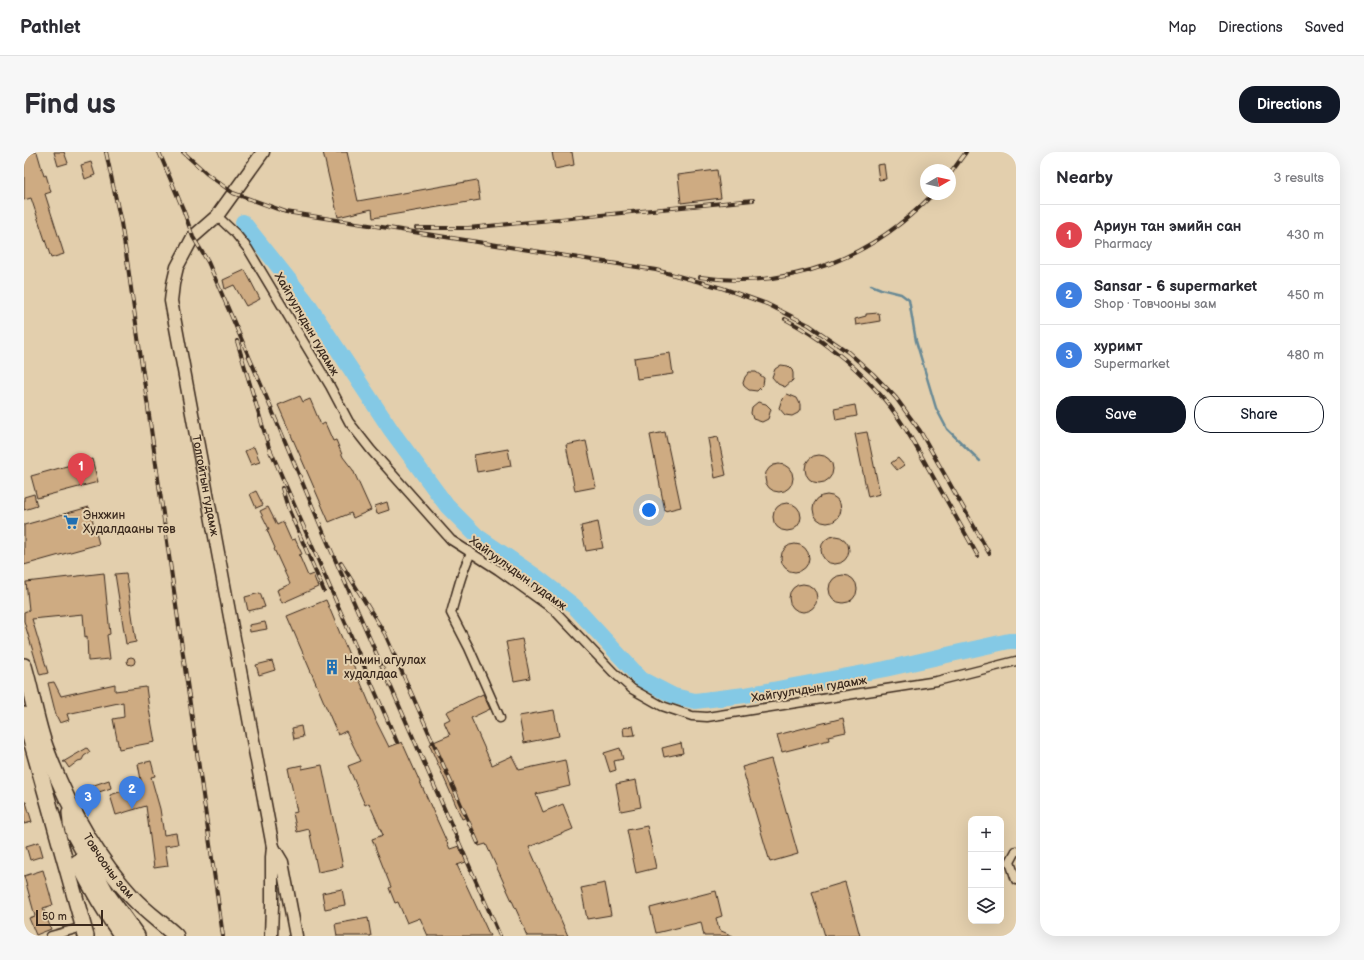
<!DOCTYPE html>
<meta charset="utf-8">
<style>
:root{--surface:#fff;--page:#f7f7f7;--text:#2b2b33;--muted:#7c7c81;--line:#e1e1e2;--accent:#111827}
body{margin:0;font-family:"Balsamiq Sans",sans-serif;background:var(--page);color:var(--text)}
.controls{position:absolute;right:12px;bottom:12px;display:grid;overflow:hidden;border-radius:8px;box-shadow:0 4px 16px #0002}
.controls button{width:36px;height:36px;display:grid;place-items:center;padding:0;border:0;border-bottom:1px solid var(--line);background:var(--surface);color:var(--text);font:20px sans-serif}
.compass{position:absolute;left:896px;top:12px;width:36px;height:36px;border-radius:50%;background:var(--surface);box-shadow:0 4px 16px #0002;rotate:81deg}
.scale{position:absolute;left:12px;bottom:10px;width:67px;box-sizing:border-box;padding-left:4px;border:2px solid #3b2a1e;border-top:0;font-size:11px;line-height:14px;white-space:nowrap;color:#3b2a1e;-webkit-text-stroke:3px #e3cfad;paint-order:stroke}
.you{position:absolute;left:625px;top:358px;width:14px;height:14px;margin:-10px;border:3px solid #fff;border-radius:50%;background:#1a73e8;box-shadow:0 0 0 6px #1a73e833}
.badge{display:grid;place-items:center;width:26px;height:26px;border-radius:50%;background:var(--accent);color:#fff;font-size:13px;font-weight:700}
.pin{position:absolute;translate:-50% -33px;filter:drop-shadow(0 1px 2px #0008)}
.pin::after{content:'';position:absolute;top:21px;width:14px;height:12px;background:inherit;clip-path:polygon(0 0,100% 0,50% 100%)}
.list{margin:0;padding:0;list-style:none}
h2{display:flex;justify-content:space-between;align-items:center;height:52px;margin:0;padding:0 16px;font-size:17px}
h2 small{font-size:13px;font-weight:400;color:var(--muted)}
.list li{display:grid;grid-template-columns:26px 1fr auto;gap:12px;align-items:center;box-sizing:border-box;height:60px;padding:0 16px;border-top:1px solid var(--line)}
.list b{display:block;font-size:15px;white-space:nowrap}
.list p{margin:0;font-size:13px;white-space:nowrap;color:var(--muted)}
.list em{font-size:13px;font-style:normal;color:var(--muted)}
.actions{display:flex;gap:8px;padding:12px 16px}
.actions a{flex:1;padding:9px 0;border:1px solid var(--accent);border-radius:16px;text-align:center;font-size:14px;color:var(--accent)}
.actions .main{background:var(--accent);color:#fff}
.icon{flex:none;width:22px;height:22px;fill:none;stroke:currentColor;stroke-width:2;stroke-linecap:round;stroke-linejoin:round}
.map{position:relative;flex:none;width:992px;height:784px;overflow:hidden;border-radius:16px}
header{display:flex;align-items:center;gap:24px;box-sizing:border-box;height:56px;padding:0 20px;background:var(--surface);border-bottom:1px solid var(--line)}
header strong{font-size:19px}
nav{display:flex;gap:22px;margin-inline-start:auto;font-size:14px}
.intro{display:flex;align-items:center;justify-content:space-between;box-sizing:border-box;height:96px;padding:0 24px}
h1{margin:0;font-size:28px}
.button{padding:10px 18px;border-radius:16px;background:var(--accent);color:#fff;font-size:14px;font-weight:700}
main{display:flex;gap:24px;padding:0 24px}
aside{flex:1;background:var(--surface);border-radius:16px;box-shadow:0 4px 16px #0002}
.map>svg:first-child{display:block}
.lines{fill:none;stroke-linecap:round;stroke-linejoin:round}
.stream{stroke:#678995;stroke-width:2.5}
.river{stroke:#84c9e5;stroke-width:16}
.building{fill:#ceab82;stroke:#3b2a1e}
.street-casing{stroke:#3b2a1e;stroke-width:11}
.secondary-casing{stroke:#3b2a1e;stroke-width:15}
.highway-casing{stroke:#3b2a1e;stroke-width:18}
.street{stroke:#e3cfad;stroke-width:8}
.secondary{stroke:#e3cfad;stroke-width:12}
.highway{stroke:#e3cfad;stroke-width:15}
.rail-casing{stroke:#3b2a1e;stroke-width:4}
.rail{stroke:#e3cfad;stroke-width:2.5;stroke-dasharray:8;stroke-linecap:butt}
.labels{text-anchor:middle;stroke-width:4;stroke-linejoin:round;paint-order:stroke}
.street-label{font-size:12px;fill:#3b2a1e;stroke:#e3cfad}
.poi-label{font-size:12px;fill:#3b2a1e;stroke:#e3cfad;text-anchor:start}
</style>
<header>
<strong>Pathlet</strong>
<nav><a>Map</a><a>Directions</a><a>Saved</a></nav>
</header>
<div class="intro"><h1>Find us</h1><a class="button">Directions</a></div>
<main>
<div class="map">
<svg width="992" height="784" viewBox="0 0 992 784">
<rect width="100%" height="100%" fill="#e3cfad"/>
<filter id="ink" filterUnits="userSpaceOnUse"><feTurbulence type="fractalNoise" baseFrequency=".025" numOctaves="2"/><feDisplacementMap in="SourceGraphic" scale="8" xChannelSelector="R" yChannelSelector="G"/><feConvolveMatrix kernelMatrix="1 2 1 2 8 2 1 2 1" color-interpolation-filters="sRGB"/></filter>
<g filter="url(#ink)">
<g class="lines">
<polyline class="stream" points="847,133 857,137 877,142 885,148 892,189 912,256 923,277 956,309"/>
<polyline class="river" points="219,70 281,148 367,278 423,354 453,384 513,425 549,453 617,527 650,544 671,549 721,543 861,517 985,489 992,489"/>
</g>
<g class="building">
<polygon points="0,0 13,0 20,24 22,23 27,40 21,42 40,102 27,106 7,46 0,48"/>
<polygon points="30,0 40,0 44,11 34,14"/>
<polygon points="299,0 323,0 334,49 453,28 456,48 349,66 348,57 314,65"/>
<polygon points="528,0 548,0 550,13 531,17"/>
<polygon points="67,10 71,23 61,27 57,13"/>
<polygon points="860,12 862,27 855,28 853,13"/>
<polygon points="693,18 697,46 657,51 654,23"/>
<polygon points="221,118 236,147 222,154 210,133 201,137 199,128"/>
<polygon points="855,161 856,169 832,173 831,167 842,164 842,162"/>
<polygon points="646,201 649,222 613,227 610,206"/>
<polygon points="757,213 764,214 768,218 769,221 769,228 761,235 754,232 748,225 751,217"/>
<polygon points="725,220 732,220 740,226 739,233 733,239 725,238 720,234 719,231 721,225"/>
<polygon points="763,242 773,246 776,252 776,258 774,261 768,264 761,263 755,256 758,247"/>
<polygon points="276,244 279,250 286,247 297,273 301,271 309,289 312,288 319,305 329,318 347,358 329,366 327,361 305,370 254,253"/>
<polygon points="734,250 742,252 747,257 744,267 738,270 729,267 727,261 728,255"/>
<polygon points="831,253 833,264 812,268 810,257"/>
<polygon points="641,280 657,355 641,359 626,283"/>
<polygon points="843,280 856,342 844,345 831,282"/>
<polygon points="694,285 702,323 691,326 684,287"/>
<polygon points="562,289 572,335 551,339 542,293"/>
<polygon points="230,295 236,310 227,313 221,299"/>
<polygon points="484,297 487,314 453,320 450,303"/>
<circle cx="795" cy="317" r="14"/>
<polygon points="874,306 880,313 873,318 867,311"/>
<polygon points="68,307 74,330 13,346 7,324"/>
<circle cx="755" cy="326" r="14"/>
<polygon points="232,339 239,353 232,356 226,342"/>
<polygon points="10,342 13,354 0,358 0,345"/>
<circle cx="803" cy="357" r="14"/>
<polygon points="363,350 365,358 353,362 351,354"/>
<circle cx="763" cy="365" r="14"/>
<polygon points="65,355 75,392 0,413 0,373"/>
<polygon points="244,355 253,373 259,370 267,388 271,387 278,402 275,403 284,424 289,422 294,435 258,451 253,438 266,432 250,397 251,396 243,378 245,377 236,359"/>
<polygon points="574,370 579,396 562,399 557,374"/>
<circle cx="811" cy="398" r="14"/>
<circle cx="771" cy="406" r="14"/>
<polygon points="80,421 86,482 83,483 86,507 64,509 63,484 61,485 59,462 8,467 24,521 16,523 0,469 0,460 5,458 2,430"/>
<polygon points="102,421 112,490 102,492 91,422"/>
<circle cx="819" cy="437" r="14"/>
<circle cx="779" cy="446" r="14"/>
<polygon points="236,441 241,455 224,459 221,445"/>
<polygon points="302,448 352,567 351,567 365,595 378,590 426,697 435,694 442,710 433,713 466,784 404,784 396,766 383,771 374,750 371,751 365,736 367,735 348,687 359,683 345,651 341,653 324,614 337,609 322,579 314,583 263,464"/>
<polygon points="241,470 243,477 226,480 225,473"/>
<polygon points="498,487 506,526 490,529 482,490"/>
<circle cx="107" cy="509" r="4"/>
<polygon points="248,509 251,518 235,523 232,513"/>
<polygon points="30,530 37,544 91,532 91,539 122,535 125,557 131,590 95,597 89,567 100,565 99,550 43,562 45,568 36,571 32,563 24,531"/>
<polygon points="459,542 466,557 447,566 468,613 488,604 495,618 541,608 546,634 512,642 519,660 539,652 549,677 505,695 544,784 503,784 500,777 501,777 462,692 455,694 443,665 438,667 405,592 426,583 420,570 426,567 422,560"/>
<polygon points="530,558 535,584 500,591 495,564"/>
<polygon points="819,566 822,580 804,584 805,588 758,600 753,583"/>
<polygon points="277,574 279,585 270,587 268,576"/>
<polygon points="609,574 611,583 600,584 599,576"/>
<polygon points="657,591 659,601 640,605 638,596"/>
<polygon points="63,596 66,600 60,604 58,608 54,609 45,616 41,610 39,610"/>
<polygon points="596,596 599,607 590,609 592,618 586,620 580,601"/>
<polygon points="747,607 774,702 746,710 718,615"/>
<polygon points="127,609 131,624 127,625 136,657 140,683 152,681 154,692 141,694 144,714 130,716 122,654 92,663 86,643 118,633 114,612"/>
<polygon points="278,613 278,617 298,613 319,715 294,720 285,677 273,680 269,661 273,660 264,616"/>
<polygon points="85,628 87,636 72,641 73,649 63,651 61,636"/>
<polygon points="612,628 617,655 597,659 592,632"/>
<polygon points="0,650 2,650 8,670 0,672"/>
<polygon points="623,674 632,716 612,721 603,678"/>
<polygon points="15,690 19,704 6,708 2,694"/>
<polygon points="19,718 29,753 19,756 27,777 12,783 5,766 11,764 0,724"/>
<polygon points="821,730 836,784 801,784 788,740"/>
<polygon points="581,731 587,763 563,767 557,736"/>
<polygon points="318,737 321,753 301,757 298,741"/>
<polygon points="692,739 698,764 692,766 695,778 709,784 680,784 677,770 632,781 626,756"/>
<polygon points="344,766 347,784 313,784 311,772"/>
</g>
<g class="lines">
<g class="street-casing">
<g id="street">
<polyline points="193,64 212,82 224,97 306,234 325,270 347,298 427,388 474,418 530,458 589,520 608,537 638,554 668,564 683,565 913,529 992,509"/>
<path d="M447,401C437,420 433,441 427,461L445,496L476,566"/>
<polyline points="992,699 986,710 992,728"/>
<polyline points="27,784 59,775"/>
</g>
</g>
<g class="secondary-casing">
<g id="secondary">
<path id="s1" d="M239,0L193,64L169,85L153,115L149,132L147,149L249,695L248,705V754L247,784"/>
<polyline points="249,695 258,710 272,784"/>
</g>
</g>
<g class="highway-casing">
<g id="highway">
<path id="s2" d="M0,514C8,541 12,570 22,597C42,650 70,704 109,746C122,760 138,771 152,784"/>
<polyline points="0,563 62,784"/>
<polyline points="46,660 47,671 50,682 83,742 113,784"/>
<path d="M54,710C67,736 81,760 98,784"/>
</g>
</g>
<use href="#street" class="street"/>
<use href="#secondary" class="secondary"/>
<use href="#highway" class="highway"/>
<g class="rail-casing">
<g id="rail">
<polyline points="82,0 97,71 102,101 199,784"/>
<polyline points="135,0 159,57 169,85 184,110 239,237 300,382 476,784"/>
<polyline points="159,0 183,22 209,41 262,60 632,118 698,136 743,152 785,173 824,200 849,222 872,246 896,279 965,401"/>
<polyline points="926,22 942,0"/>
<polyline points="392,76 444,76 486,72 729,48"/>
<path d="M676,125C767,138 846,107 909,42"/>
<path d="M761,167C795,185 826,209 852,238C873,260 888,287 903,314C920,344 937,374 954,404"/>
<polyline points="213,189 247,302"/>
<polyline points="246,297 373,590"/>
<polyline points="258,336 264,356 300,439"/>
<polyline points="317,411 361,482 454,691"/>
</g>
</g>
<use href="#rail" class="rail"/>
</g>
</g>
<defs>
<g id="supermarket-bare" transform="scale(1.2)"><path d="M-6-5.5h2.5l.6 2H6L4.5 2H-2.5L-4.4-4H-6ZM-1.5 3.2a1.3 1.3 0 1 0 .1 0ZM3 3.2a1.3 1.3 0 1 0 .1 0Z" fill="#1f6fb2" stroke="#e3cfad" stroke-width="2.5" paint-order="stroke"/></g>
<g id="building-bare" transform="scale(1.2)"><path d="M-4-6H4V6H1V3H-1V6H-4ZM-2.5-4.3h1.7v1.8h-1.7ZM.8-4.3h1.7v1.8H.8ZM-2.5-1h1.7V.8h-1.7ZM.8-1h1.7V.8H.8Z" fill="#1f6fb2" stroke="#e3cfad" stroke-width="2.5" paint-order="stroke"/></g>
</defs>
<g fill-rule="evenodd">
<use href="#supermarket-bare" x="47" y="370"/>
<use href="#building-bare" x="308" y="515"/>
</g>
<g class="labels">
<g class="street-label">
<text transform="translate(283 172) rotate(60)" y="4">Хайгуулчдын гудамж</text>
<text dy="4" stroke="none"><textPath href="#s1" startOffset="367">Толгойтын гудамж</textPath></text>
<text transform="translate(494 421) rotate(36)" y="4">Хайгуулчдын гудамж</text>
<text transform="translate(785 537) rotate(-9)" y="4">Хайгуулчдын гудамж</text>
<text dy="4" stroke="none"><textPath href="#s2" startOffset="219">Товчооны зам</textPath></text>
</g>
<g class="poi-label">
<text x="59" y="367">Энхжин<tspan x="59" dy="14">Худалдааны төв</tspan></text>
<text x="320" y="512">Номин агуулах<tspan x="320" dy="14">худалдаа</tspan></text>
</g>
</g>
</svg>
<div class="controls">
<button>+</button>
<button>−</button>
<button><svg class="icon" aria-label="layers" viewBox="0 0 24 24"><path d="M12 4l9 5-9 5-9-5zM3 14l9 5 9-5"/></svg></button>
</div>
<svg class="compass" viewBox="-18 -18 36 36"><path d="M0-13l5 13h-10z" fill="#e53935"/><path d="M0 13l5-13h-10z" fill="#7c7c81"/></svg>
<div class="scale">50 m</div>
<div class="you"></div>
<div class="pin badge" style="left:57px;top:334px;background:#e0444e">1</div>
<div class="pin badge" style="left:108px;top:657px;background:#3f7fe0">2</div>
<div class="pin badge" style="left:64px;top:665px;background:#3f7fe0">3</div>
</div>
<aside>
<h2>Nearby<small>3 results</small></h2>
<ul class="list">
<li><span class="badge" style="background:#e0444e">1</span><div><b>Ариун тан эмийн сан</b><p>Pharmacy</p></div><em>430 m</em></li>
<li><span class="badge" style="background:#3f7fe0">2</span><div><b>Sansar - 6 supermarket</b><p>Shop · Товчооны зам</p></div><em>450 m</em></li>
<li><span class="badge" style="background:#3f7fe0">3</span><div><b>хуримт</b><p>Supermarket</p></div><em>480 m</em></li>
</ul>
<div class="actions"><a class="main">Save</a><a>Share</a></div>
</aside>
</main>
